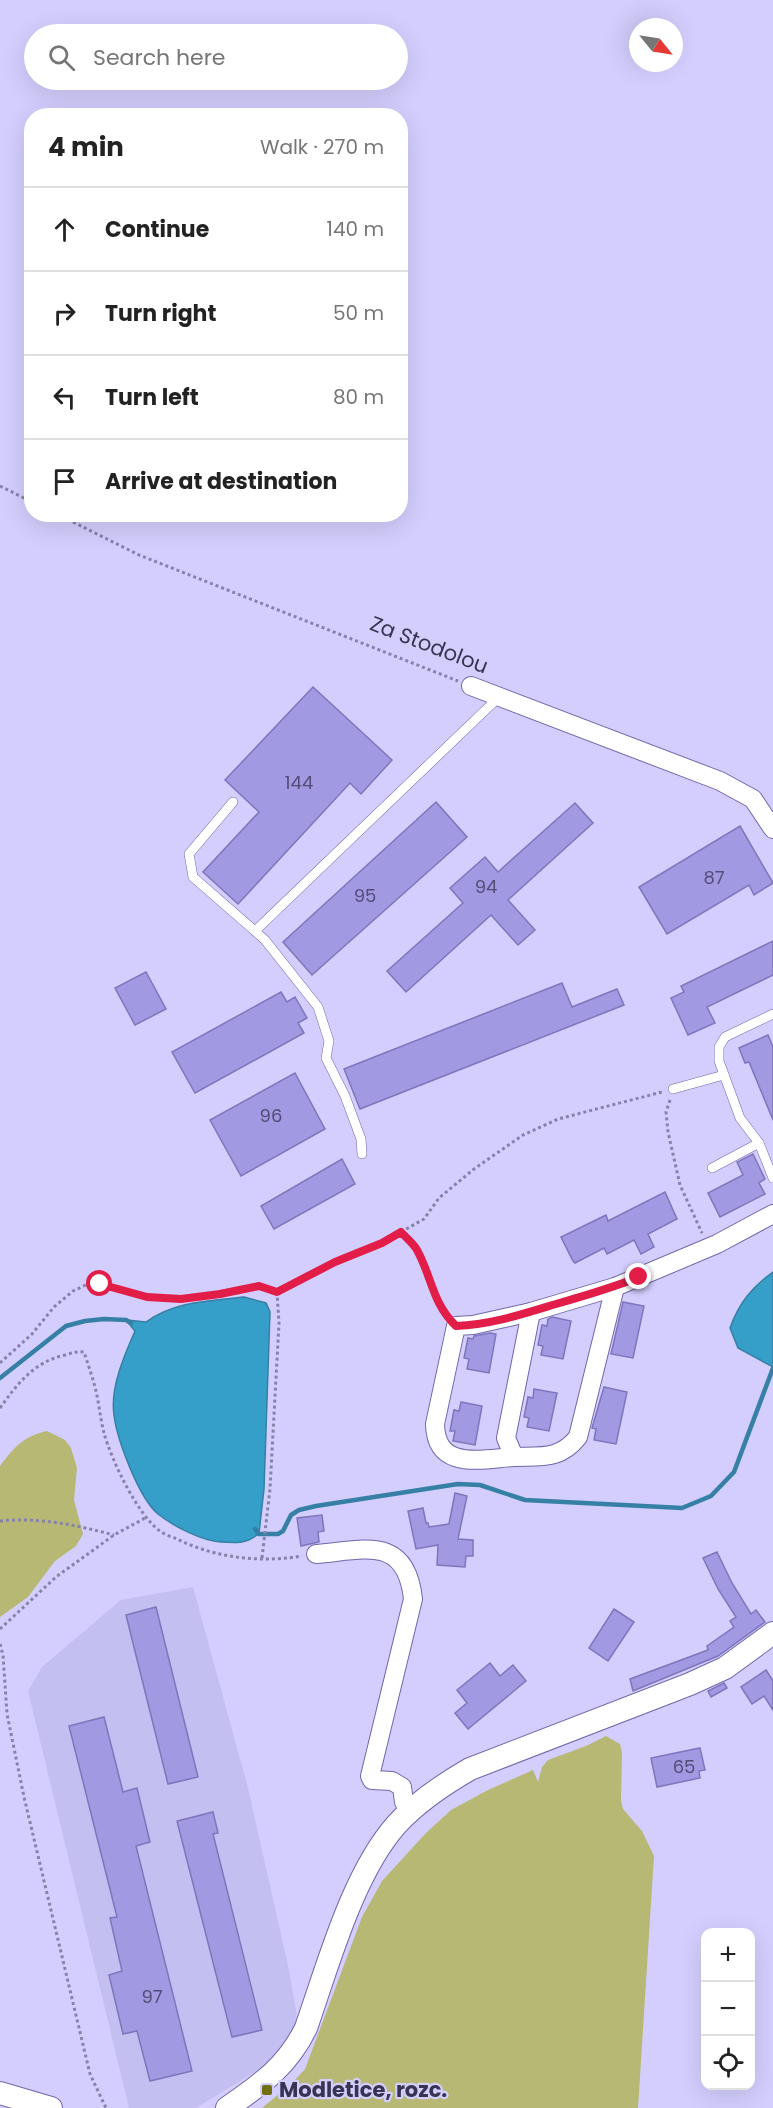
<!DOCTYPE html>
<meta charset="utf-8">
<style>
:root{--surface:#fff;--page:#f2f2f2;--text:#222;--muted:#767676;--line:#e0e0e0}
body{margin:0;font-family:Poppins,sans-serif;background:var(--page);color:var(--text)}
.controls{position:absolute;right:18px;bottom:18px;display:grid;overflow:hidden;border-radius:12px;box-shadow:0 6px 24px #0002}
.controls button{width:54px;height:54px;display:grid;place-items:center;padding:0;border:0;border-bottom:2px solid var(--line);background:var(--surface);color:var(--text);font:30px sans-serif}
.compass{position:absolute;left:629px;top:18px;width:54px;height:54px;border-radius:50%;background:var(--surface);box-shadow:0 6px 24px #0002;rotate:120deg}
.stop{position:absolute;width:18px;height:18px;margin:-14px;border:4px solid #e11d48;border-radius:50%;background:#fff}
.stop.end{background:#e11d48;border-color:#fff;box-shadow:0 2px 6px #0008}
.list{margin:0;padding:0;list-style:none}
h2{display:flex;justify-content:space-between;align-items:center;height:78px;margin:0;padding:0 24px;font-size:26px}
h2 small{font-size:20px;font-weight:400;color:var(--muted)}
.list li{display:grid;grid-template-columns:39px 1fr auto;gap:18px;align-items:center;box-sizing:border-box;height:84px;padding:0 24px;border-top:2px solid var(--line)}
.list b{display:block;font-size:22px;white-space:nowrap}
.list em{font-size:20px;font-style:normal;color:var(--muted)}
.icon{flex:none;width:33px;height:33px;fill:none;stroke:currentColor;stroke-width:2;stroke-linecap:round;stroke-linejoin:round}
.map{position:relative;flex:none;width:773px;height:2108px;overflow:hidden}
.search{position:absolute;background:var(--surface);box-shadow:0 6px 24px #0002;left:24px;top:24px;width:384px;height:66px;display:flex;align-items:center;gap:15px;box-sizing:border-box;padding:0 21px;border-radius:33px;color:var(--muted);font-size:22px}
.panel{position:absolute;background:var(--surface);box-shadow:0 6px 24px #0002;left:24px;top:108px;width:384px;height:414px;border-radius:24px}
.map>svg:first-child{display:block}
.built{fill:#c4bff1}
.green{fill:#b7b874}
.water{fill:#369fc9;stroke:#367fa5;stroke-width:1.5}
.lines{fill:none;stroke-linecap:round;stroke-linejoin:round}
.stream{stroke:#367fa5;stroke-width:4.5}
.building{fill:#a299e3;stroke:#7f75bc;stroke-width:1.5}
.service-casing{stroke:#7166ac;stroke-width:10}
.minor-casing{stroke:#7166ac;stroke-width:20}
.tertiary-casing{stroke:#7166ac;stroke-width:24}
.path{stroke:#8782a9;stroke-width:3;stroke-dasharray:3 3;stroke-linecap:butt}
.service{stroke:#fff;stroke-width:9}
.minor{stroke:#fff;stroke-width:18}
.tertiary{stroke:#fff;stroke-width:22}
.route{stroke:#e11d48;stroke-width:8}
.poi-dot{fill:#706f12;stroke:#d3cefd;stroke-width:2}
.labels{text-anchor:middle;stroke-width:4.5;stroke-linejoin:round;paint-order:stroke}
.number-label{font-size:18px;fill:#524c76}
.street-label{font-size:21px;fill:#373351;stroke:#d3cefd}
.poi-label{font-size:21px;font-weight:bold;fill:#373351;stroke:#d3cefd;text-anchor:start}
</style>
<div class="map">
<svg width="773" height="2108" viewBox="0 0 773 2108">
<rect width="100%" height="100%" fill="#d3cefd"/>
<polygon class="built" points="193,1587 248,1788 289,1970 298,2023 271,2062 196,2108 129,2108 28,1691 42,1667 121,1600"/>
<g class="green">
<path d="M47,1431L65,1440L71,1448L77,1468L74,1500L83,1534L76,1546L55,1561L28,1597L0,1617V1466C14,1447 24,1436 47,1431Z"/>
<polygon points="606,1736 620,1744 622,1753 621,1801 623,1809 642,1831 654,1856 638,2108 262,2108 291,2084 305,2069 362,1917 382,1881 426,1833 451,1810 488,1790 533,1770 538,1782 542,1767 548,1760 586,1746"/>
</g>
<g class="water">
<path d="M773,1272V1367L738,1348L730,1328C739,1303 752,1287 773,1272Z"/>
<path d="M244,1297L266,1303L270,1312L264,1489L259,1533C248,1544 236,1543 221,1542C202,1541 173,1526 158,1514C139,1498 117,1440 114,1415C110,1388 124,1356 135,1331L126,1320L146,1322C175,1301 209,1301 244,1297Z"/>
</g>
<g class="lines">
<g class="stream">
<polyline points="0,1378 66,1326 85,1321 104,1319 126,1320 131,1323"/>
<polyline points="255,1529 259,1534 278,1534 283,1531 291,1515 299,1510 316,1506 458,1484 480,1485 525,1500 682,1508 711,1496 734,1472 773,1368"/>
</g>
</g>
<g class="building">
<polygon points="313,687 392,760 361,794 350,783 238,904 203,872 259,812 225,780"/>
<polygon points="436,802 467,837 312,975 283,942"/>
<polygon points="575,803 593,823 508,900 535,930 518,945 491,915 406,992 387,971 463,903 450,888 485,857 498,872"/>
<polygon points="740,826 773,883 754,895 749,885 667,934 639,887"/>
<polygon points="773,941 773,975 707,1007 715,1023 688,1035 671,998 684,992 681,986"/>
<polygon points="146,972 166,1009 135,1025 115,988"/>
<polygon points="562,983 572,1007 617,989 624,1005 360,1109 344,1069"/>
<polygon points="281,992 287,1002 295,997 307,1018 298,1023 304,1033 195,1093 172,1052"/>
<polygon points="768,1035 773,1047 773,1120 749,1062 745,1063 739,1048"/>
<polygon points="295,1073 325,1129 241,1176 210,1120"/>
<polygon points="753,1154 765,1179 759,1183 765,1194 720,1217 708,1193 743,1175 737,1162"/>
<polygon points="342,1159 355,1184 274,1229 261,1206"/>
<polygon points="665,1192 677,1219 648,1234 654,1247 641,1254 634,1240 607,1254 604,1248 575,1263 573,1261 561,1237 602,1217 606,1215 608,1221"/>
<polygon points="623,1302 644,1306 633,1358 611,1354"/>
<polygon points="552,1317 571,1321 563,1359 541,1355 543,1346 538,1345 542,1325 547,1326 548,1319"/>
<polygon points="490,1333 496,1334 489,1373 467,1369 469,1359 464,1358 468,1338 473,1339 474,1336"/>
<polygon points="604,1387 627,1392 616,1444 594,1440 596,1429 592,1428"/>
<polygon points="534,1389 557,1393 549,1431 527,1427 529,1418 524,1417 528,1397 533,1398"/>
<polygon points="461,1402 482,1406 475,1445 453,1441 455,1431 450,1431 454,1410 459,1411"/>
<polygon points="455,1493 467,1496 458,1539 473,1540 473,1556 466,1556 465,1567 437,1565 438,1545 416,1549 408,1511 423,1508 426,1523 428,1523 429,1527 449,1524"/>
<polygon points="322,1515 324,1531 318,1532 319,1542 301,1546 297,1518"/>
<polygon points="717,1552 732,1583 751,1614 756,1610 765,1622 718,1656 633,1691 630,1679 708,1650 707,1646 734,1627 730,1621 736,1617 718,1589 703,1558"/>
<polygon points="156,1607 198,1777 168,1784 126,1615"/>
<polygon points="614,1609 634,1622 608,1661 589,1648"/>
<polygon points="490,1663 500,1676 513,1665 526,1681 468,1729 455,1713 467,1703 457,1690"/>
<polygon points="766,1670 773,1681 773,1710 764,1696 752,1704 741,1687"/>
<polygon points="724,1683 727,1688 711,1697 708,1691"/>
<polygon points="104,1717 123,1792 137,1788 150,1842 136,1846 192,2071 150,2081 137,2031 123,2034 109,1975 122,1971 110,1918 117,1917 69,1726"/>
<polygon points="700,1748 705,1770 699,1771 700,1778 657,1787 651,1758"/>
<polygon points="213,1812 218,1833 213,1834 262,2030 232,2037 177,1821"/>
</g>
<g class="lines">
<g class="service-casing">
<g id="service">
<polyline points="233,802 189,854 193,877 255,931"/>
<polyline points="773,1014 725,1037 719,1047 719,1061 740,1118 759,1143 773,1178"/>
<polyline points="673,1089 724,1075"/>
<polyline points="362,1154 361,1139 345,1096 326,1058 329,1041 318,1007 265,940 255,931 499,697"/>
<polyline points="712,1168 759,1143"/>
</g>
</g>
<g class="minor-casing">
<g id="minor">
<polyline points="471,686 720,781 753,799 773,829"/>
<path d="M531,1312L506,1438L514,1457C541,1456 560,1460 578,1437L615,1287"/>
<path d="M514,1457C481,1459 436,1471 435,1424L456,1326L473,1325L531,1312L615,1287L717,1244L773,1214"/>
<path d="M316,1554C365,1550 406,1535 413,1599L370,1776L372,1780L392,1781L402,1787L404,1802L410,1811"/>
</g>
</g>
<g class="tertiary-casing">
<g id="tertiary">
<polyline points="0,2093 51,2108"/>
<path d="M227,2108C261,2084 287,2067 306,2028C328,1965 353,1873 397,1824C417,1802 444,1784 470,1769L690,1684L725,1668L773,1633"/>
</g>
</g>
<g class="path">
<polyline points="0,486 32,502"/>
<polyline points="57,514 139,555 458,681"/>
<polyline points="670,1100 666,1112 668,1132 680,1185 702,1233"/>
<polyline points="401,1232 424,1219 439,1198 474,1169 523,1135 558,1119 662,1092"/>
<polyline points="0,1363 32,1334 54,1307 73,1291 90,1283 100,1284 147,1297 181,1299 220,1294 259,1286 277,1292 335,1262 382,1243 401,1232 416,1248 436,1300 444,1314"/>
<path d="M0,1408C18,1383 34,1362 65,1355C72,1353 77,1351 84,1352C88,1364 92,1376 95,1387C99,1402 100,1418 104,1433C111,1459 138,1516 160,1531C165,1535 172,1537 177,1539C216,1558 259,1563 302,1556"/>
<path d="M0,1521C39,1517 76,1525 114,1535"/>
<polyline points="262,1558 270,1489 279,1323 277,1292"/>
<polyline points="0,1629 56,1577 114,1535 147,1517"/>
<polyline points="0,1644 3,1655 7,1714 24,1797 90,2074 106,2108"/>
</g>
<use href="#service" class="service"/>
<use href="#minor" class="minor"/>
<use href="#tertiary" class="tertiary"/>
</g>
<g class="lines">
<path class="route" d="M100,1284L147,1297L181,1299L220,1294L259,1286L277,1292L335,1262L382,1243L401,1232C406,1238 413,1243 417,1250C432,1277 432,1303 456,1326C490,1325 523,1314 556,1304C584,1296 612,1288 639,1277"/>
</g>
<rect class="poi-dot" x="261" y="2084" width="12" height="12" rx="3"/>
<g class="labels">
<g class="number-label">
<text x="299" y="789">144</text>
<text x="714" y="884">87</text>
<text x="486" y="893">94</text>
<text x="365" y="902">95</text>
<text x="271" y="1122">96</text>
<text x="684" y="1773">65</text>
<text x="152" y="2003">97</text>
</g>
<g class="street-label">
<text transform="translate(429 645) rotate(21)" y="7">Za Stodolou</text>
</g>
<g class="poi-label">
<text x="279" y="2097">Modletice, rozc.</text>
</g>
</g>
</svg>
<div class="controls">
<button>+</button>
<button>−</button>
<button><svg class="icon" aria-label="locate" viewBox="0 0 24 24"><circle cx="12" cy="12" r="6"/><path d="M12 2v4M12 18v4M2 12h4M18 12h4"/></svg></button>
</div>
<svg class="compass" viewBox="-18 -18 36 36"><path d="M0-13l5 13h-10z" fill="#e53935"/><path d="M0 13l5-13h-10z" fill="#767676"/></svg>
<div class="stop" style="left:100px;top:1284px"></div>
<div class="stop end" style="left:639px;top:1277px"></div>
<div class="search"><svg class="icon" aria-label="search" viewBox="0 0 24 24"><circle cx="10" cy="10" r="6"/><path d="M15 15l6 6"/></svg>Search here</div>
<section class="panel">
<h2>4 min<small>Walk · 270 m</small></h2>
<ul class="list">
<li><svg class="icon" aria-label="ahead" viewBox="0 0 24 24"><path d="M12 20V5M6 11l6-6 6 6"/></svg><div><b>Continue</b></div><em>140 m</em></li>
<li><svg class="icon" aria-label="right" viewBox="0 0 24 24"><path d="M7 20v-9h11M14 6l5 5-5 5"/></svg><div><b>Turn right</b></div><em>50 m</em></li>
<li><svg class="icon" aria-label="left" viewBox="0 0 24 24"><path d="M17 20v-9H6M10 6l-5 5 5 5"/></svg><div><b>Turn left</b></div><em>80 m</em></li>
<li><svg class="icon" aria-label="arrive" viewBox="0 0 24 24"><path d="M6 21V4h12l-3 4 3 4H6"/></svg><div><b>Arrive at destination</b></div></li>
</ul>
</section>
</div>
